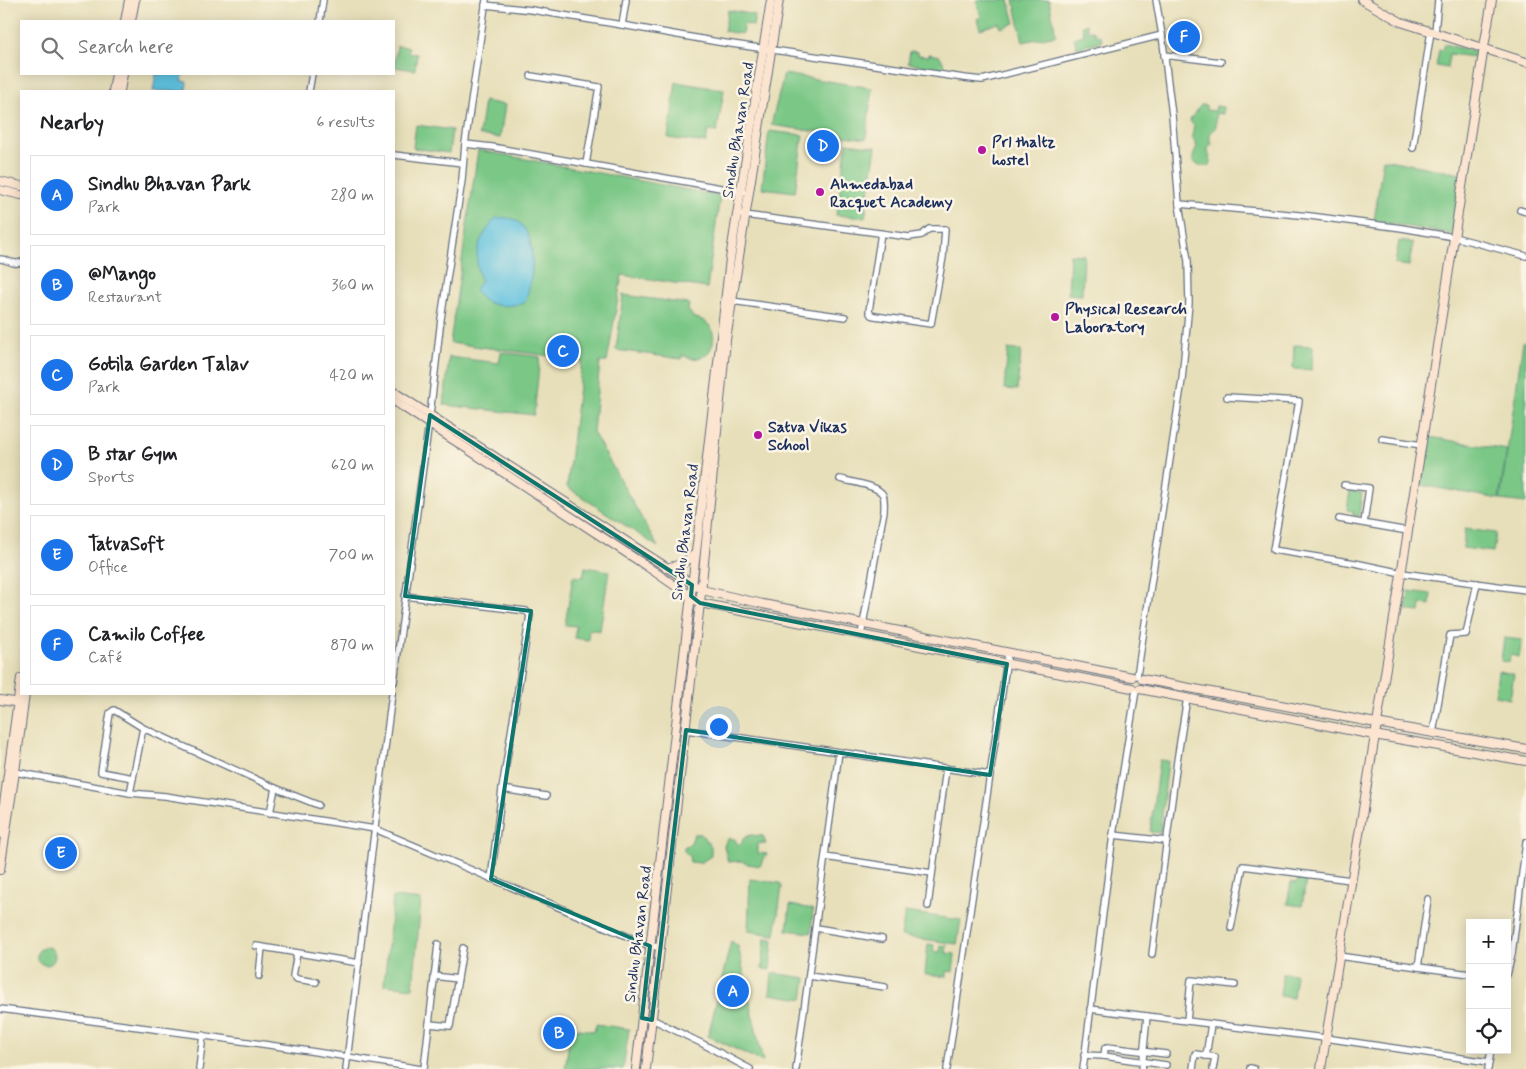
<!DOCTYPE html>
<meta charset="utf-8">
<style>
:root{--surface:#fff;--page:#f6f6f6;--text:#202124;--muted:#757577;--line:#e0e0e0;--accent:#1a73e8}
body{margin:0;font-family:Mynerve,sans-serif;background:var(--page);color:var(--text)}
.controls{position:absolute;right:15px;bottom:15px;display:grid;overflow:hidden;border-radius:0px;box-shadow:0 2px 12px #0003}
.controls button{width:45px;height:45px;display:grid;place-items:center;padding:0;border:0;border-bottom:1px solid var(--line);background:var(--surface);color:var(--text);font:25px sans-serif}
.you{position:absolute;left:718px;top:726px;width:18px;height:18px;margin:-12px;border:4px solid #fff;border-radius:50%;background:#1a73e8;box-shadow:0 0 0 8px #1a73e833}
.badge{display:grid;place-items:center;width:32px;height:32px;border-radius:50%;background:var(--accent);color:#fff;font-size:16px;font-weight:700}
.pin{position:absolute;translate:-50% -50%;border:2px solid #fff;box-shadow:0 1px 5px #0006}
.list{margin:0;padding:0;list-style:none}
h2{display:flex;justify-content:space-between;align-items:center;height:65px;margin:0;padding:0 20px;font-size:21px}
h2 small{font-size:16px;font-weight:400;color:var(--muted)}
.list li{display:grid;grid-template-columns:32px 1fr auto;gap:15px;align-items:center;box-sizing:border-box;height:80px;margin:0 10px 10px;padding:0 10px;border:1px solid var(--line);border-radius:0px}
.list b{display:block;font-size:19px;white-space:nowrap}
.list p{margin:0;font-size:16px;white-space:nowrap;color:var(--muted)}
.list em{font-size:16px;font-style:normal;color:var(--muted)}
.icon{flex:none;width:28px;height:28px;fill:none;stroke:currentColor;stroke-width:2;stroke-linecap:round;stroke-linejoin:round}
.map{position:relative;flex:none;width:1526px;height:1069px;overflow:hidden}
.search{position:absolute;background:var(--surface);box-shadow:0 2px 12px #0003;left:20px;top:20px;width:375px;height:55px;display:flex;align-items:center;gap:12px;box-sizing:border-box;padding:0 18px;border-radius:0px;color:var(--muted);font-size:19px}
.panel{position:absolute;background:var(--surface);box-shadow:0 2px 12px #0003;left:20px;top:90px;width:375px;height:605px;border-radius:0px}
.map>svg:first-child{display:block}
.green{fill:#7ac786;stroke:#4a7b72}
.water{fill:#60c2df;stroke:#3e789e}
.lines{fill:none;stroke-linecap:round;stroke-linejoin:round}
.street-casing{stroke:#626d7e;stroke-width:8}
.secondary-casing{stroke:#626d7e;stroke-width:10}
.street{stroke:#fff;stroke-width:5.5}
.secondary{stroke:#fce5d0;stroke-width:8}
.marked{fill:none;stroke:#0f766e;stroke-width:4;stroke-linejoin:round}
.poi-dot{fill:#b5179e;stroke:#fcf5e5;stroke-width:2}
.labels{text-anchor:middle;stroke-width:5;stroke-linejoin:round;paint-order:stroke}
.street-label{font-size:16px;fill:#1b2f5e;stroke:#fcf5e5}
.poi-label{font-size:16px;font-weight:bold;fill:#1b2f5e;stroke:#fcf5e5;text-anchor:start}
</style>
<div class="map">
<svg width="1526" height="1069" viewBox="0 0 1526 1069">
<rect width="100%" height="100%" fill="#fcf5e5"/>
<filter id="ink" filterUnits="userSpaceOnUse"><feTurbulence type="fractalNoise" baseFrequency=".02" numOctaves="2"/><feDisplacementMap in="SourceGraphic" scale="10" xChannelSelector="R" yChannelSelector="G"/><feConvolveMatrix kernelMatrix="1 2 1 2 8 2 1 2 1" color-interpolation-filters="sRGB"/></filter>
<filter id="wash" filterUnits="userSpaceOnUse"><feTurbulence type="fractalNoise" baseFrequency=".0096" numOctaves="4" result="noise"/><feDisplacementMap in="SourceGraphic" scale="20" xChannelSelector="R" yChannelSelector="G"/><feGaussianBlur stdDeviation="1.12" result="paint"/><feColorMatrix in="noise" values="0 0 0 0 0 0 0 0 0 0 0 0 0 0 0 0 0 1.4 0 .05"/><feComposite in="paint" operator="in"/></filter>
<g filter="url(#wash)">
<rect width="100%" height="100%" fill="#e7dfb9"/>
<g class="green">
<polygon points="976,0 1009,0 1015,23 1001,28 999,23 980,29 977,19 981,17"/>
<polygon points="1014,0 1049,0 1056,35 1023,42"/>
<polygon points="728,10 755,15 753,26 744,24 742,34 724,31"/>
<polygon points="1086,24 1088,31 1092,30 1093,33 1095,32 1096,36 1100,35 1102,41 1077,48 1074,38 1084,35 1082,25"/>
<polygon points="1444,44 1475,52 1474,57 1449,54 1448,68 1436,66 1439,50 1442,50"/>
<polygon points="397,46 409,47 408,53 417,54 415,70 394,67"/>
<polygon points="910,51 918,52 918,55 929,56 929,54 940,56 944,64 944,70 908,63"/>
<polygon points="784,74 872,88 866,139 771,125"/>
<polygon points="676,82 724,90 717,132 708,131 706,143 668,138"/>
<polygon points="484,101 505,105 500,138 479,135"/>
<path d="M1201,105H1206V110L1215,111L1216,106L1223,107V114L1216,113V126C1212,133 1209,131 1210,141L1213,143C1204,149 1210,155 1211,162L1209,167C1193,164 1189,163 1197,147L1192,137L1194,126L1190,121L1191,118Z"/>
<polygon points="416,125 452,130 449,153 413,148"/>
<polygon points="769,131 803,135 795,192 762,188"/>
<polygon points="847,143 876,147 865,218 836,215"/>
<polygon points="478,150 720,196 707,288 622,275 607,362 600,362 593,432 658,547 567,487 582,360 450,343"/>
<polygon points="1383,159 1461,174 1452,234 1374,221"/>
<polygon points="1399,241 1413,243 1409,266 1395,264"/>
<polygon points="1070,254 1084,255 1082,295 1068,294"/>
<path d="M623,295L689,304L688,310L694,318C727,321 715,372 682,355V359L616,350Z"/>
<polygon points="1523,342 1526,342 1526,503 1500,500"/>
<polygon points="1294,345 1313,346 1312,370 1293,369"/>
<polygon points="1008,349 1021,351 1017,390 1004,389"/>
<polygon points="501,352 540,357 534,415 444,405 449,357 499,363"/>
<polygon points="1430,437 1507,450 1499,499 1421,485"/>
<polygon points="1350,491 1362,493 1359,516 1353,515 1353,511 1347,510"/>
<polygon points="1465,529 1496,533 1493,552 1463,548"/>
<polygon points="585,567 609,571 600,631 589,629 588,640 574,638 576,626 565,625 573,576 583,577"/>
<polygon points="1409,591 1431,594 1430,605 1421,604 1420,612 1406,610"/>
<polygon points="1504,638 1522,640 1519,657 1510,655 1509,662 1501,661"/>
<polygon points="1498,671 1514,674 1510,699 1495,696"/>
<polygon points="1159,760 1168,761 1160,833 1150,832"/>
<polygon points="694,834 701,834 711,846 711,856 700,863 690,862 689,856 684,851 684,847 691,843"/>
<polygon points="750,835 763,836 766,844 758,843 758,853 767,854 760,866 748,864 742,861 728,862 724,846 727,839 735,839 737,844 741,844 743,839"/>
<polygon points="750,879 780,883 782,887 775,935 748,931"/>
<polygon points="1298,879 1306,880 1302,906 1287,904 1291,882 1297,883"/>
<polygon points="393,897 421,900 413,988 384,985"/>
<polygon points="790,905 813,909 811,933 787,930"/>
<polygon points="905,912 961,920 957,944 901,936"/>
<polygon points="765,938 773,939 770,970 762,969"/>
<polygon points="731,941 738,946 763,1062 708,1036"/>
<polygon points="928,944 934,945 933,951 940,952 941,945 947,946 946,953 955,954 953,972 947,971 947,977 925,974"/>
<circle cx="46" cy="956" r="9"/>
<polygon points="772,973 806,978 803,999 770,994"/>
<polygon points="1283,973 1296,974 1293,998 1280,996"/>
<polygon points="596,1024 629,1029 623,1069 565,1069 571,1028 594,1031"/>
</g>
<g class="water">
<polygon points="156,74 183,74 182,81 187,82 186,91 153,91"/>
<path d="M496,218C502,218 509,217 515,220C539,232 534,283 524,303C511,306 494,308 482,299C479,297 477,292 475,289L481,281C472,252 478,241 496,218Z"/>
</g>
</g>
<g filter="url(#ink)">
<g class="lines">
<g class="street-casing">
<g id="street">
<polyline points="626,0 622,25 718,42 964,78 982,80 1162,35"/>
<polyline points="485,5 532,10 622,25"/>
<polyline points="320,21 323,0"/>
<polyline points="1435,32 1438,0"/>
<polyline points="1164,55 1221,62"/>
<polyline points="531,76 599,87 586,164"/>
<polyline points="309,91 312,74"/>
<polyline points="465,144 492,147 743,192"/>
<polyline points="1413,148 1431,31"/>
<polyline points="394,155 463,163"/>
<polyline points="1179,204 1310,216 1402,228 1454,237 1526,256"/>
<polyline points="1520,210 1526,212"/>
<polyline points="737,214 909,237 922,235 929,229 945,229 943,257 931,324 875,316 871,315 869,311 881,233"/>
<path d="M0,259C7,259 14,266 21,262"/>
<polyline points="732,301 845,317"/>
<polyline points="1227,397 1299,401 1273,550 1355,563 1402,573 1526,590"/>
<polyline points="1382,439 1422,445"/>
<path d="M840,479C851,482 878,485 883,495C885,500 884,506 884,511L861,635"/>
<polyline points="1344,485 1369,488 1364,523"/>
<polyline points="1339,519 1408,531"/>
<polyline points="405,596 526,611 530,615 502,789 491,879"/>
<polyline points="1137,676 1182,380 1189,303 1188,261 1179,204 1172,115 1162,35 1156,0"/>
<polyline points="394,682 430,415 441,319 462,180 465,144 486,0"/>
<polyline points="686,730 839,752 796,1069"/>
<polyline points="1433,733 1450,635 1466,634 1477,583"/>
<polyline points="839,752 990,775"/>
<polyline points="15,772 130,793 165,796 375,829 650,946 660,947"/>
<polyline points="133,778 101,772 110,713 114,710 143,728"/>
<polyline points="502,789 546,796"/>
<polyline points="130,793 143,728 275,788 318,805"/>
<polyline points="270,813 275,788"/>
<polyline points="1113,835 1167,841"/>
<polyline points="825,857 932,873"/>
<polyline points="928,906 946,768"/>
<polyline points="816,928 882,939"/>
<polyline points="1231,928 1243,866 1351,880"/>
<polyline points="256,946 359,963"/>
<polyline points="297,953 293,976 297,979 316,982"/>
<polyline points="1152,954 1177,761 1187,698"/>
<polyline points="1338,956 1470,974"/>
<polyline points="1418,967 1428,899"/>
<polyline points="1507,975 1512,954 1526,842"/>
<polyline points="259,976 262,947"/>
<polyline points="434,976 458,979"/>
<polyline points="809,976 885,987"/>
<path d="M0,1009C141,1027 281,1045 421,1069"/>
<polyline points="1090,1009 1325,1038 1489,1062"/>
<polyline points="642,1018 656,1021 703,1044 750,1069"/>
<polyline points="1187,1021 1191,980 1235,985"/>
<polyline points="429,1024 450,1026 463,948"/>
<polyline points="1084,1055 1104,1056"/>
<polyline points="1206,1056 1211,1024"/>
<polyline points="1166,1065 1104,1056 1105,1048 1107,1047 1166,1054"/>
<polyline points="1250,1068 1254,1069"/>
<polyline points="199,1069 203,1035"/>
<polyline points="346,1069 373,842 392,694"/>
<polyline points="424,1069 438,944"/>
<polyline points="947,1069 1008,652"/>
<polyline points="1083,1069 1113,835 1136,690"/>
<polyline points="1142,1069 1147,1016"/>
<polyline points="1193,1069 1195,1054 1215,1057 1213,1069"/>
<polyline points="1488,1069 1491,1050"/>
</g>
</g>
<g class="secondary-casing">
<g id="secondary">
<polyline points="1362,0 1401,22 1526,62"/>
<polyline points="125,21 129,0"/>
<polyline points="131,21 135,0"/>
<polyline points="113,91 116,74"/>
<polyline points="120,91 123,74"/>
<polyline points="0,181 21,186"/>
<polyline points="0,190 21,195"/>
<polyline points="394,392 702,590 763,604 1132,677"/>
<polyline points="394,401 639,561 700,603 1132,688"/>
<polyline points="666,568 682,564 695,554"/>
<polyline points="1142,679 1376,723 1526,749"/>
<polyline points="1140,689 1374,735 1526,761"/>
<polyline points="0,700 21,703"/>
<polyline points="0,833 21,678"/>
<polyline points="0,870 15,772 25,694"/>
<polyline points="636,1069 730,259 771,0"/>
<polyline points="646,1069 700,603 726,340 779,0"/>
<polyline points="1321,1069 1405,550 1484,47 1492,0"/>
</g>
</g>
<use href="#street" class="street"/>
<use href="#secondary" class="secondary"/>
</g>
</g>
<path class="marked" d="M430,415L692,585L691,596L700,603L1007,664L990,775L686,730L652,1020L642,1018L650,946L491,879L531,611L405,596Z"/>
<g class="poi-dot">
<circle cx="982" cy="150" r="5"/>
<circle cx="820" cy="192" r="5"/>
<circle cx="1055" cy="317" r="5"/>
<circle cx="758" cy="435" r="5"/>
</g>
<g class="labels">
<g class="street-label">
<text transform="translate(737 130) rotate(-81)" y="6">Sindhu Bhavan Road</text>
<text transform="translate(684 532) rotate(-83)" y="6">Sindhu Bhavan Road</text>
<text transform="translate(637 934) rotate(-83)" y="6">Sindhu Bhavan Road</text>
</g>
<g class="poi-label">
<text x="992" y="147">Prl thaltz<tspan x="992" dy="18">hostel</tspan></text>
<text x="830" y="189">Ahmedabad<tspan x="830" dy="18">Racquet Academy</tspan></text>
<text x="1065" y="314">Physical Research<tspan x="1065" dy="18">Laboratory</tspan></text>
<text x="768" y="432">Satva Vikas<tspan x="768" dy="18">School</tspan></text>
</g>
</g>
</svg>
<div class="controls">
<button>+</button>
<button>−</button>
<button><svg class="icon" aria-label="locate" viewBox="0 0 24 24"><circle cx="12" cy="12" r="6"/><path d="M12 2v4M12 18v4M2 12h4M18 12h4"/></svg></button>
</div>
<div class="you"></div>
<div class="pin badge" style="left:733px;top:991px">A</div>
<div class="pin badge" style="left:559px;top:1033px">B</div>
<div class="pin badge" style="left:563px;top:351px">C</div>
<div class="pin badge" style="left:823px;top:146px">D</div>
<div class="pin badge" style="left:61px;top:853px">E</div>
<div class="pin badge" style="left:1184px;top:37px">F</div>
<div class="search"><svg class="icon" aria-label="search" viewBox="0 0 24 24"><circle cx="10" cy="10" r="6"/><path d="M15 15l6 6"/></svg>Search here</div>
<section class="panel">
<h2>Nearby<small>6 results</small></h2>
<ul class="list">
<li><span class="badge">A</span><div><b>Sindhu Bhavan Park</b><p>Park</p></div><em>280 m</em></li>
<li><span class="badge">B</span><div><b>@Mango</b><p>Restaurant</p></div><em>360 m</em></li>
<li><span class="badge">C</span><div><b>Gotila Garden Talav</b><p>Park</p></div><em>420 m</em></li>
<li><span class="badge">D</span><div><b>B star Gym</b><p>Sports</p></div><em>620 m</em></li>
<li><span class="badge">E</span><div><b>TatvaSoft</b><p>Office</p></div><em>700 m</em></li>
<li><span class="badge">F</span><div><b>Camilo Coffee</b><p>Café</p></div><em>870 m</em></li>
</ul>
</section>
</div>
